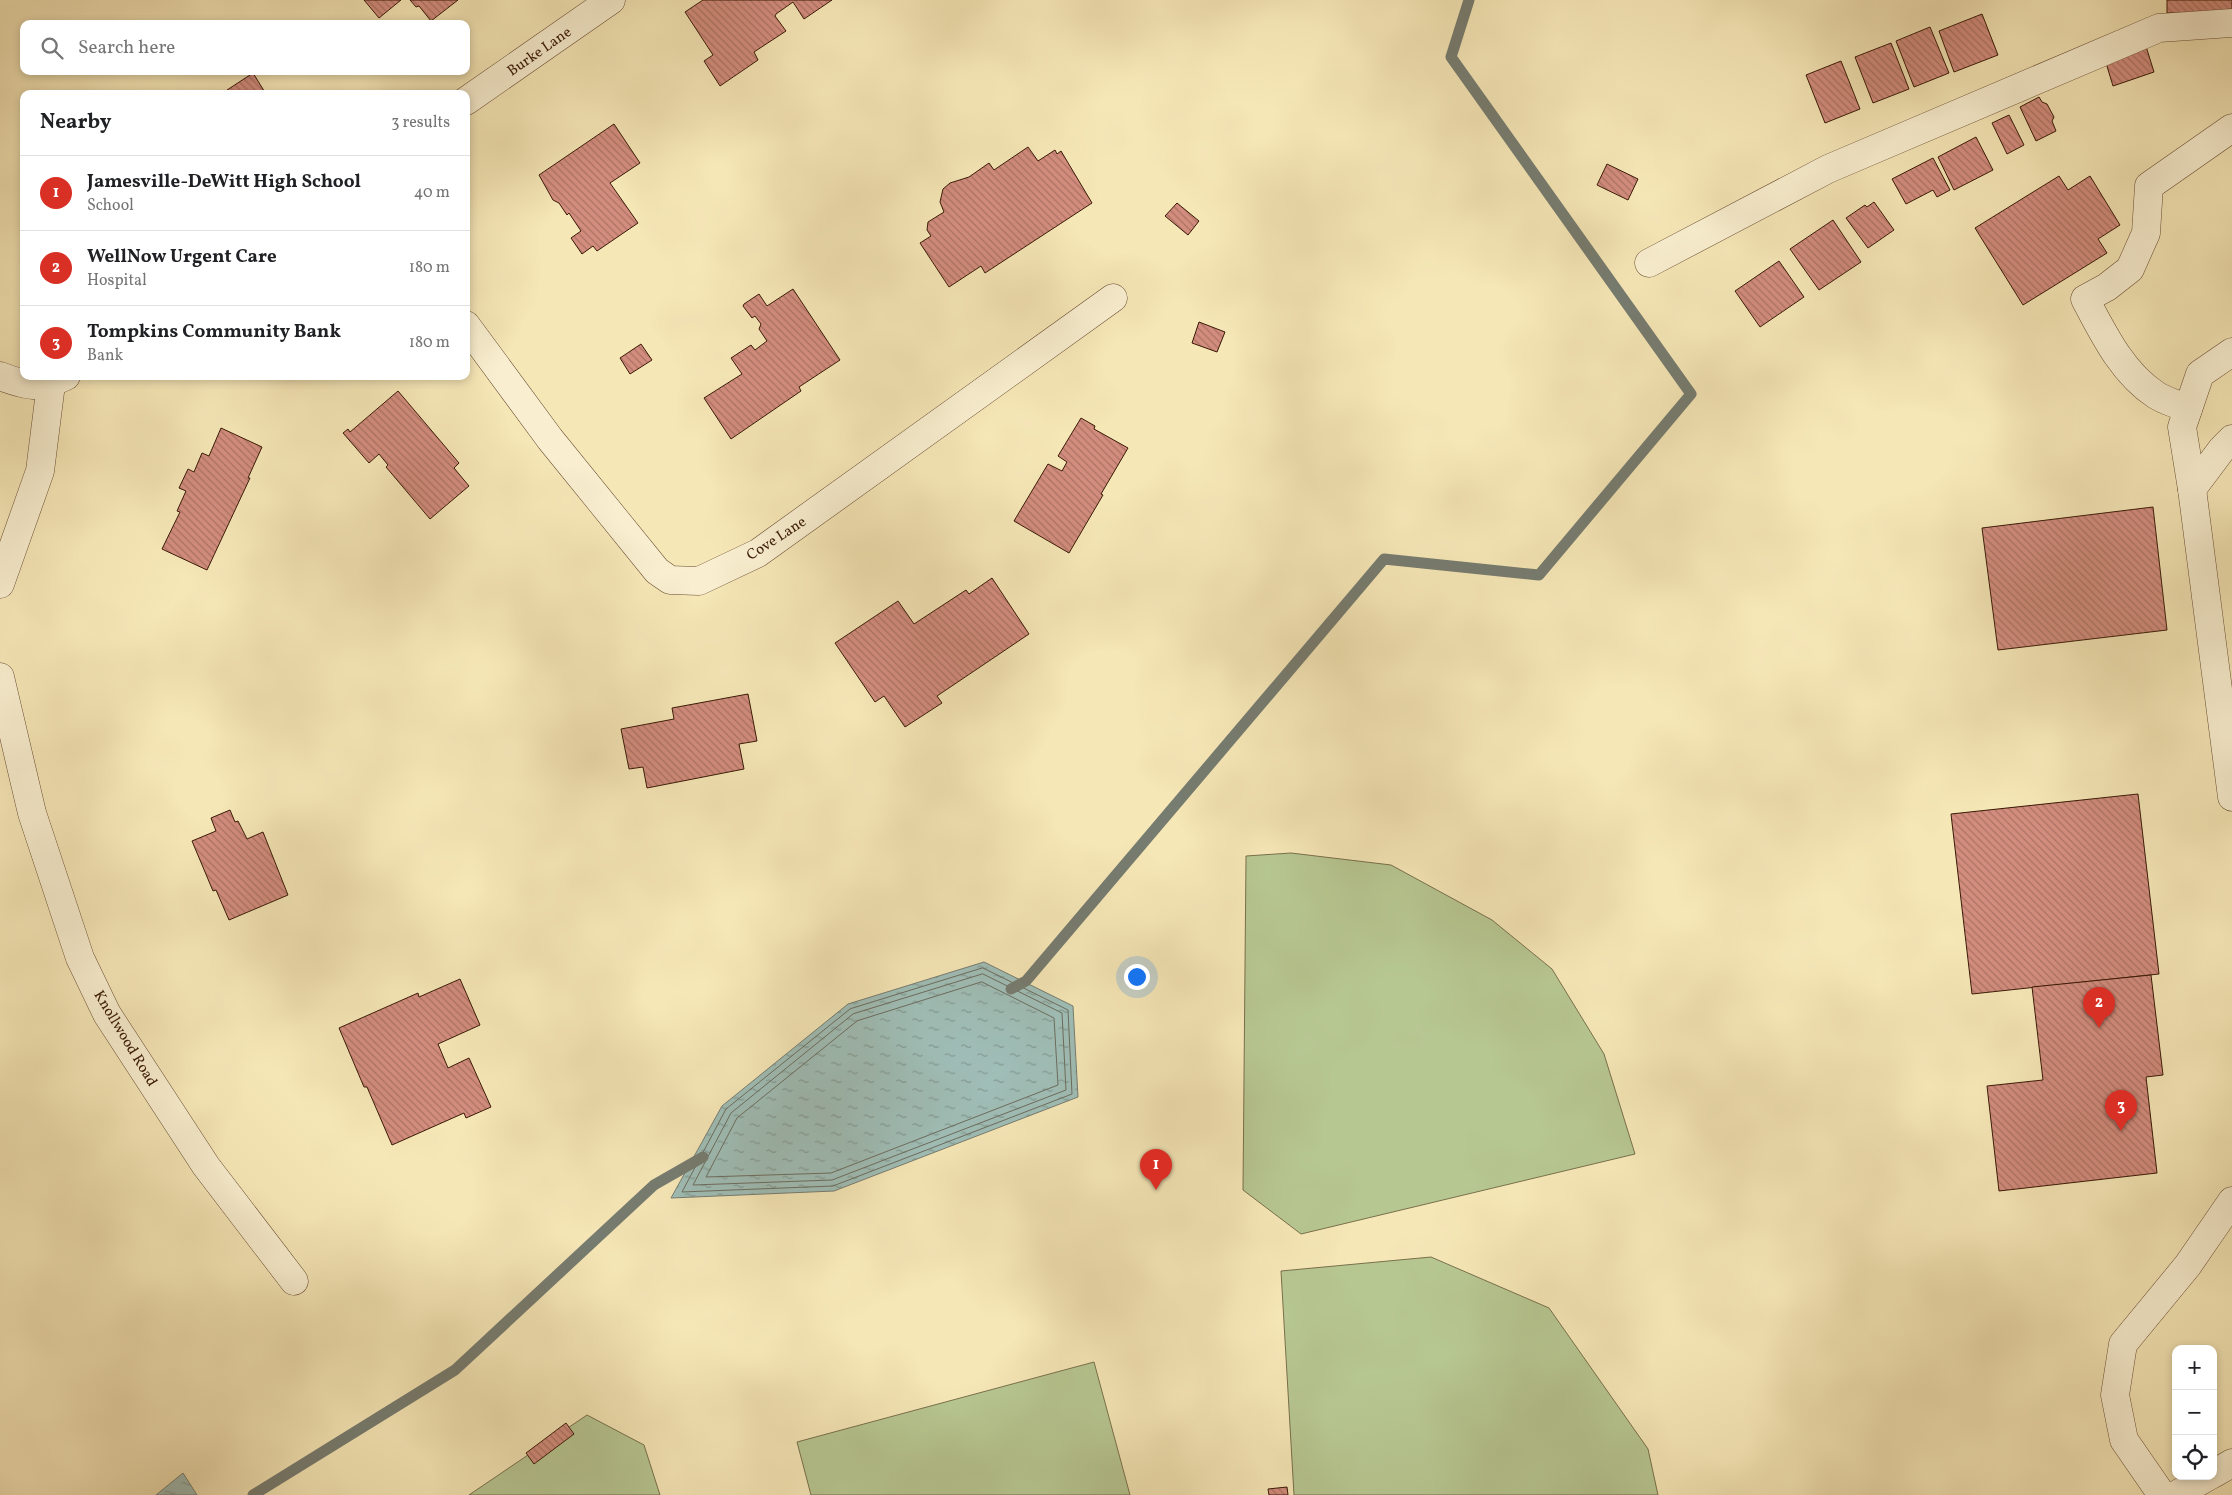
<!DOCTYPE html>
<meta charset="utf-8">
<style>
:root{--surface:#fff;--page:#f6f6f6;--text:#202124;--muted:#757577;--line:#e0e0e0;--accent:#d93025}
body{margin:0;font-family:Vollkorn,serif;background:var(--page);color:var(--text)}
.controls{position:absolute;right:15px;bottom:15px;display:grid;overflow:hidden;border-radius:10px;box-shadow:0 2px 8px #0003}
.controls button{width:45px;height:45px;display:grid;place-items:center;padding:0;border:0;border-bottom:1px solid var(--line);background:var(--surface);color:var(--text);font:25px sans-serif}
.you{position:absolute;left:1136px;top:976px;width:18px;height:18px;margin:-12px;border:4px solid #fff;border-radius:50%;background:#1a73e8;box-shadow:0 0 0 8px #1a73e833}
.badge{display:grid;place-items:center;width:32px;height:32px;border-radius:50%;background:var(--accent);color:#fff;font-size:16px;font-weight:700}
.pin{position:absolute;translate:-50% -41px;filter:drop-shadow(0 1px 2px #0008)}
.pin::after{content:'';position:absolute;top:26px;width:18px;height:15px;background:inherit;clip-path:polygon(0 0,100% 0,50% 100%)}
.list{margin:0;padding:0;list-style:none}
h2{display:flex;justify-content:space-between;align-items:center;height:65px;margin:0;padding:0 20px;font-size:21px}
h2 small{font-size:16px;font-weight:400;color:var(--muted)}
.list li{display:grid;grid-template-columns:32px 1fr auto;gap:15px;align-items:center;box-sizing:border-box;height:75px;padding:0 20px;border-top:1px solid var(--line)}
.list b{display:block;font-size:19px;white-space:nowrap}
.list p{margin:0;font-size:16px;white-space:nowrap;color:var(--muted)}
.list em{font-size:16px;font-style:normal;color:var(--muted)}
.icon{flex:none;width:28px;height:28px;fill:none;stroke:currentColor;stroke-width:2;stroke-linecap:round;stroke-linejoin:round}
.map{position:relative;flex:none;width:2232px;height:1495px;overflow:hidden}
.search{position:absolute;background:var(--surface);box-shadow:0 2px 8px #0003;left:20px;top:20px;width:450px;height:55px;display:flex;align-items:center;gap:12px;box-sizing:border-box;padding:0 18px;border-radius:10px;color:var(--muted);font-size:19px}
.panel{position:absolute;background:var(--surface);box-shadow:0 2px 8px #0003;left:20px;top:90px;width:450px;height:290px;border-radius:10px}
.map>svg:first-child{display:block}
.garden{fill:#b7c792;stroke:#78704c}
.water{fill:url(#water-ripples);stroke:#767c70}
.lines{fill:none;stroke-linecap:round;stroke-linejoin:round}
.shore{stroke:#6c6c5e;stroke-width:1}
.stream{stroke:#767c70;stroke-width:11}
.building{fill:url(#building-back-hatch);stroke:#391906}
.minor-casing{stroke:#684c32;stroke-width:29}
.minor{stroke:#f9efd0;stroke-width:28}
.labels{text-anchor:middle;stroke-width:4;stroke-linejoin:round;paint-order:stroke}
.street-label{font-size:15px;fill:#391906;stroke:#f9efd0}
</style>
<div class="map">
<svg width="2232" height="1495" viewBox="0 0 2232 1495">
<defs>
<pattern id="water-ripples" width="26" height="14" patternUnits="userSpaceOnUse" patternTransform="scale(1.25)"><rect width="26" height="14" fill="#9fbeb7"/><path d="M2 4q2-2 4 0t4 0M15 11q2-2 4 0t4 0" fill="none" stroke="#839a93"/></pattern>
<pattern id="building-back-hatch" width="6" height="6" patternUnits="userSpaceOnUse" patternTransform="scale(1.25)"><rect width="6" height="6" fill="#d38d7e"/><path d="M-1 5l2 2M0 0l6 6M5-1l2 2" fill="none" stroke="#ac7265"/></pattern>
</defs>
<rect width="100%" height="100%" fill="#f6e7b7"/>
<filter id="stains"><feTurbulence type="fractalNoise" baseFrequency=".004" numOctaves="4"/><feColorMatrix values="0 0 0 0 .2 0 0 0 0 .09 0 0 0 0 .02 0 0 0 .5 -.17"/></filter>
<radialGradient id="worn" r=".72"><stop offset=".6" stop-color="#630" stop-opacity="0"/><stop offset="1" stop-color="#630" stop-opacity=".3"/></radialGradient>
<g class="garden">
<polygon points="1291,853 1391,865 1492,920 1552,969 1604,1054 1635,1154 1301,1234 1243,1190 1246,856"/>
<polygon points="1431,1257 1549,1308 1648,1449 1658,1495 1294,1495 1281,1271"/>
<polygon points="1094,1362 1130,1495 811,1495 797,1442"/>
<polygon points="587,1415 644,1445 660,1495 469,1495"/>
</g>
<g class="water">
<polygon points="984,962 1073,1006 1078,1097 834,1191 671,1198 722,1106 848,1004"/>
<polygon points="183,1473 197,1495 156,1495"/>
</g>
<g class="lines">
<g class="shore">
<polygon points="983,968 1068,1010 1072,1094 833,1186 682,1192 726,1109 850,1009"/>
<polygon points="983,974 1062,1013 1066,1090 832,1180 693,1185 731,1113 853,1014"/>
<polygon points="982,982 1054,1018 1058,1085 831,1173 706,1177 737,1118 857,1021"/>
</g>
<g class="stream">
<polyline points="1011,989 1026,981 1384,559 1539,575 1691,394 1451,57 1469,0"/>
<polyline points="253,1495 455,1370 654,1185 703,1157"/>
</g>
</g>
<g class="building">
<polygon points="364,0 401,0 379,18"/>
<polygon points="410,0 458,0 431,21 419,6 416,7"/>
<polygon points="703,0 832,0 804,19 793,2 776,14 775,16 786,31 754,52 758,60 720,86 704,61 713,55 685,12"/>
<rect x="2167" y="0" width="65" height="13"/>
<polygon points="1982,14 1998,55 1954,72 1939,31"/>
<polygon points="1930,27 1949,73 1914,87 1896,41"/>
<polygon points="2144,40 2154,72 2113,86 2103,53"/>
<polygon points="1891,43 1909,89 1873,103 1855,57"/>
<polygon points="1841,61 1860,109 1825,123 1806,75"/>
<polygon points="253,73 266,94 229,94 227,90"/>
<polygon points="2039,97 2042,102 2047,104 2054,117 2052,121 2056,131 2036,141 2020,107"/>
<polygon points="2009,115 2024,145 2007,154 1992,123"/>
<polygon points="614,124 640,163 610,183 638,223 597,251 593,246 582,254 571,238 581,231 569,213 567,215 559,203 553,200 539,175"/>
<polygon points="1976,137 1993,170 1954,190 1938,157"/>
<polygon points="1028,147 1038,161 1055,150 1057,154 1061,151 1092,203 985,273 981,266 949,287 920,243 931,236 927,230 928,222 944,212 940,202 943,189 950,183 969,177 989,163 994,170"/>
<polygon points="1933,158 1950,190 1937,197 1933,190 1906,204 1892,179"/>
<polygon points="1607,164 1638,179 1628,200 1597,185"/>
<polygon points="2059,176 2068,190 2090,176 2120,225 2098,239 2107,253 2023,305 1975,228"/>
<polygon points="1874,202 1894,230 1868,248 1846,218 1865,205 1867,207"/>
<polygon points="1177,203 1199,221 1188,235 1165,216"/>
<polygon points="1833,220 1861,262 1819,290 1790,249"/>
<polygon points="1779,261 1804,297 1760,327 1735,291"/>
<polygon points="793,289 840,360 799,387 801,391 731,439 704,398 742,374 731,358 751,345 755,350 767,341 759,329 761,324 755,316 752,318 743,306 744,304 759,294 767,306"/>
<polygon points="1199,322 1225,332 1217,352 1192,343"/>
<polygon points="641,344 652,360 630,374 620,358"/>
<polygon points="398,391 459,463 454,468 469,486 430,519 386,467 388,465 379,454 369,463 343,433 348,429 350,432"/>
<polygon points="1081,418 1095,426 1094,429 1128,448 1101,494 1103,495 1069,553 1014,521 1048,464 1062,471 1067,462 1058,456"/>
<polygon points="221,428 262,447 248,478 250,478 207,570 162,549 180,512 177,511 186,491 179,488 188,469 194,472 202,453 209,456"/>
<polygon points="2153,507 2167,630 1998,650 1982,528"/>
<polygon points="992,578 1029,634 937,696 942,703 905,727 884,696 875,702 835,643 898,601 914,624 966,590 969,594"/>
<polygon points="748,694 757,741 739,744 744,769 647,788 643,767 629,769 621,729 674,719 672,708"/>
<polygon points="2138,794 2159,974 1972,994 1951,814"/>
<polygon points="230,810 235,822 238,821 247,839 263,832 288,895 229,920 216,890 213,891 192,841 216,831 211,818"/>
<polygon points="2151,975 2163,1075 2146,1077 2157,1173 1999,1191 1987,1086 2043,1080 2032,987"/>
<polygon points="460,979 480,1025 438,1044 448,1068 469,1058 491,1107 466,1118 464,1113 392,1145 367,1087 364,1087 339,1028 418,993 419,997"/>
<polygon points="566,1423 574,1434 534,1464 526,1453"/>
<polygon points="1287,1487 1288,1495 1269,1495 1268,1489"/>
</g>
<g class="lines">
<g class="minor-casing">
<g id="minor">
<polyline points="466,101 611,0"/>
<polyline points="1649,263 1828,169 2159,28 2232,23"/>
<polyline points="466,325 550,439 657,571 670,580 699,581 758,553 1113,298"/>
<polyline points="2232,352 2200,374 2182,427 2192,489 2232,797"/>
<path d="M0,376C27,386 39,390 66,376"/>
<path d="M2188,409C2178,404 2165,401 2156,395C2122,373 2103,333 2085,299L2107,287L2130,269L2146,233L2149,186L2232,128"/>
<polyline points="2192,489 2222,449 2232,439"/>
<polyline points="0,584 40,471 51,384"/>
<polyline points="0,677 32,813 80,958 107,1014 206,1166 294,1281"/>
<polyline points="2213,1474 2232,1463"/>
<polyline points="2162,1495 2124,1440 2115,1395 2123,1344 2188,1265 2232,1201"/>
<polyline points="2176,1495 2209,1476"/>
</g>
</g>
<use href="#minor" class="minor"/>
</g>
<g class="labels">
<g class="street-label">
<text transform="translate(539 51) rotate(-35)" y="5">Burke Lane</text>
<text transform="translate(776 538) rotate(-33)" y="5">Cove Lane</text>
<text transform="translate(126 1038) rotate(59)" y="5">Knollwood Road</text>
</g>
</g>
<rect width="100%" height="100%" filter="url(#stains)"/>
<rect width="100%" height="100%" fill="url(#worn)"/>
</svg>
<div class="controls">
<button>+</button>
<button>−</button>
<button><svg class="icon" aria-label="locate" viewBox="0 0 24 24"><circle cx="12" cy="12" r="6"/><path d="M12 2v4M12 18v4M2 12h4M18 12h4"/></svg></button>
</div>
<div class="you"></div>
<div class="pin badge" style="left:1156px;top:1190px">1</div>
<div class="pin badge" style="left:2099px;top:1028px">2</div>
<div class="pin badge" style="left:2121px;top:1131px">3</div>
<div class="search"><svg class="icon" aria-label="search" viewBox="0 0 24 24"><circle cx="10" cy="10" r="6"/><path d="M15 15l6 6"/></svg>Search here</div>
<section class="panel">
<h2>Nearby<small>3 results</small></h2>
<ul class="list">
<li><span class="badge">1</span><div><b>Jamesville-DeWitt High School</b><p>School</p></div><em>40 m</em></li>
<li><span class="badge">2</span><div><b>WellNow Urgent Care</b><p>Hospital</p></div><em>180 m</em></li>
<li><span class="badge">3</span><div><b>Tompkins Community Bank</b><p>Bank</p></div><em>180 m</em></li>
</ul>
</section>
</div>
